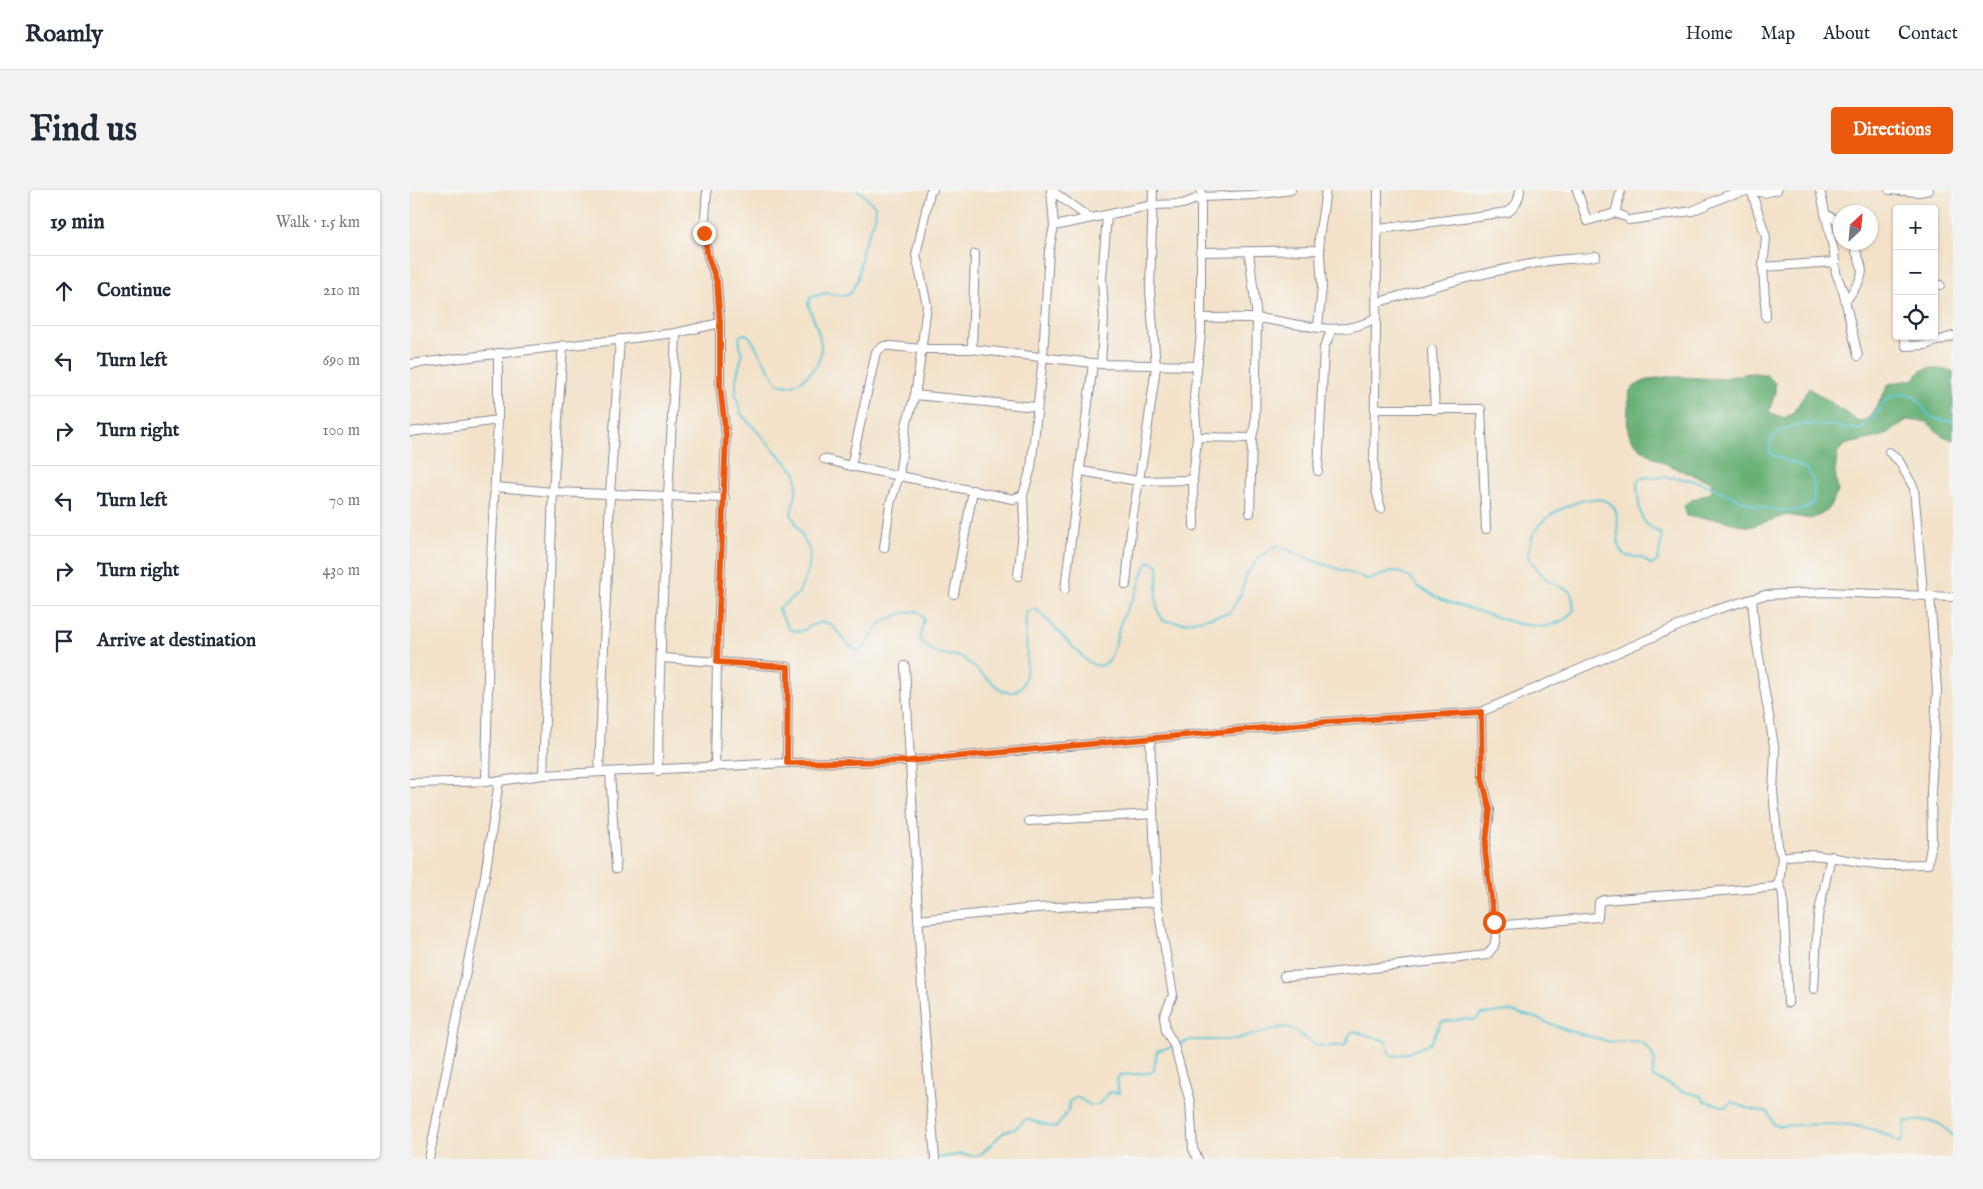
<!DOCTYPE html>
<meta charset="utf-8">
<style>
:root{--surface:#fff;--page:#f2f2f3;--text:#1f2937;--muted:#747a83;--line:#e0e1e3;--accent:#ea580c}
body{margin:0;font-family:"IM FELL English",serif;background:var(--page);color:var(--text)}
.controls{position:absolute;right:15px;top:15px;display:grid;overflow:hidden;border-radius:5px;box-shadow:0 1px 4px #0004}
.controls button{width:45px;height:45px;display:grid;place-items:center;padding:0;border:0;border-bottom:1px solid var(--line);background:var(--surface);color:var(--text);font:25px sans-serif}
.compass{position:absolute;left:1423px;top:15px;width:45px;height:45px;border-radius:50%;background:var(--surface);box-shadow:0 1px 4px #0004;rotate:26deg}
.stop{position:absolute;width:15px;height:15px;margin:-11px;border:4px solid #ea580c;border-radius:50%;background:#fff}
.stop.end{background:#ea580c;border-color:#fff;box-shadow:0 1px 5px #0008}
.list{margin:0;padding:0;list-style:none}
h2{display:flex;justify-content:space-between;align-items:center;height:65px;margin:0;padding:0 20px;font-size:21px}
h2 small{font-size:16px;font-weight:400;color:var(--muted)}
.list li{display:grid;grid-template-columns:32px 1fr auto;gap:15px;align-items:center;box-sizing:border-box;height:70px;padding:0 20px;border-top:1px solid var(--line)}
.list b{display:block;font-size:19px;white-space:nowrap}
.list em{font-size:16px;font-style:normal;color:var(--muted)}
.icon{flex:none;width:28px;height:28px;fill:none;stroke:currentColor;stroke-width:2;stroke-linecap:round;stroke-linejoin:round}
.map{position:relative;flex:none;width:1543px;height:969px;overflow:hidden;border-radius:5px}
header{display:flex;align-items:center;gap:30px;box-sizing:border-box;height:70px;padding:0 25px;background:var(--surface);border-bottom:1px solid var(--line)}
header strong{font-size:24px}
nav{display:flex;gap:28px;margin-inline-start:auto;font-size:18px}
.intro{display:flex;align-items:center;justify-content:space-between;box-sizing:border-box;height:120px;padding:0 30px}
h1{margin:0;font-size:35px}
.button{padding:12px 22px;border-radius:5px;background:var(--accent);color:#fff;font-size:18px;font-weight:700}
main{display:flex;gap:30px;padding:0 30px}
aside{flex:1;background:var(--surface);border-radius:5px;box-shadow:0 1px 4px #0004}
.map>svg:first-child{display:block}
.forest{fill:#67b076;stroke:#41706a}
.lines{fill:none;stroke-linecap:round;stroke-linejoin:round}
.stream{stroke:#5dc7d7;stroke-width:2}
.minor-casing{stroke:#878894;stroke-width:10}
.minor{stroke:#fff;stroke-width:8}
.route{stroke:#ea580c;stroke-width:6}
</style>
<header>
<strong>Roamly</strong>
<nav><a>Home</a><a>Map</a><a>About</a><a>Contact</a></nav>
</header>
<div class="intro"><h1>Find us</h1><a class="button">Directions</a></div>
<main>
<aside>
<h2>19 min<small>Walk · 1.5 km</small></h2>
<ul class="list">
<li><svg class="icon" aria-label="ahead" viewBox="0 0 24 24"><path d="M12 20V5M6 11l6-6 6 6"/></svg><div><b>Continue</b></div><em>210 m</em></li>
<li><svg class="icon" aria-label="left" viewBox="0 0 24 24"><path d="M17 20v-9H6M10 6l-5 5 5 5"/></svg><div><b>Turn left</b></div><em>690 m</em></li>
<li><svg class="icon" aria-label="right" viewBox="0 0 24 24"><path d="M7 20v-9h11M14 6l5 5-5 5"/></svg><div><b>Turn right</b></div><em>100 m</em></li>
<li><svg class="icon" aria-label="left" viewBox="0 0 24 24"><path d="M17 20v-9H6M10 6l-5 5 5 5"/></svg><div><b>Turn left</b></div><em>70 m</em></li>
<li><svg class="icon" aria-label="right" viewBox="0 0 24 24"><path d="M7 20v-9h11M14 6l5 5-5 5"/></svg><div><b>Turn right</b></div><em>430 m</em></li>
<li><svg class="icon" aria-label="arrive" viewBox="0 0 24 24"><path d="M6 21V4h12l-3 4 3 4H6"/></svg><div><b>Arrive at destination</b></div></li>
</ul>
</aside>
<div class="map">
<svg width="1543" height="969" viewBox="0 0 1543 969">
<rect width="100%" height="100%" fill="#f6f6f2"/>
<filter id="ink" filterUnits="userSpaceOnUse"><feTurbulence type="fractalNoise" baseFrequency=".02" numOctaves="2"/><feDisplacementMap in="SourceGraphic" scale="10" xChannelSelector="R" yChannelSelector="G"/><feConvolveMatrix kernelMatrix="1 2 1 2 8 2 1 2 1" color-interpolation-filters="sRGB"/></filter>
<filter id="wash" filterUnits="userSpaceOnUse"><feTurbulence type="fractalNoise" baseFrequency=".0096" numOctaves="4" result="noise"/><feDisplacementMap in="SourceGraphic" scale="20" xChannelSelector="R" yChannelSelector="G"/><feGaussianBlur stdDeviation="1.12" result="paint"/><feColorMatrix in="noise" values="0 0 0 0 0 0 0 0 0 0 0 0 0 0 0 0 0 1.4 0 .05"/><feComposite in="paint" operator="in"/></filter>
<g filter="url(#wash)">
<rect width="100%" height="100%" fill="#f3e2c9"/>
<path class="forest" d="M1520,178L1543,181V250L1531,245L1517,232L1497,230L1473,246L1434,255L1428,262L1425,282L1428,302L1418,320L1410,325L1400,329L1377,325L1339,337L1308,329L1287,328L1277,326L1274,316L1282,310L1302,302L1301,292C1280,283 1221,266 1218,239C1216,227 1219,212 1220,200C1244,178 1284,191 1314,188C1328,186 1341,180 1356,185C1359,187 1362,190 1365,193V203L1359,222L1374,228L1383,223L1399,198L1449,232L1460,228L1479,194L1504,189L1510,181Z"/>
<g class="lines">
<g class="stream">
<path d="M448,0L466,17L465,28L453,57L448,88L441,103L434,106L416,103L401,107L398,114C409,146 424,166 392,190C383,196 377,198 367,193L340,147L336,144L331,145L329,149L332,166L326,189V205L331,224L386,283L387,298L381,324L400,361L399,378L389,403L368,419L379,439L390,442C430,418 419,444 447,461C459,458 461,442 470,434C480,427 497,421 508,421L514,429L510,448L513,454L525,463L552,467L592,501C632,512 610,440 617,421L626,419L677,471C684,475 691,479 698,471C706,462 706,446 710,435C713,424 721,413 726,403C731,392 732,381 739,371L748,375C750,394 740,416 754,431L774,433L819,423L831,404L837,383L849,368L866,356C879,358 887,365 899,369C919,377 939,381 959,390L982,381L989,382L1001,388L1008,397L1032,410L1108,434L1135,437L1154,430L1164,420C1162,392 1156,403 1139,391C1131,385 1124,375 1118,367C1119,357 1122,343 1129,335C1142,321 1179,302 1198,312C1214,320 1203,349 1212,362C1217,369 1222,366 1229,367C1234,368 1238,373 1242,375L1248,370L1252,346C1249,340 1244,340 1239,336C1227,328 1229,306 1227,293L1230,288C1247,287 1263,286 1280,290C1300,294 1320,307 1340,314C1355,319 1409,330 1404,303C1403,296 1403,286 1398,281C1389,271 1370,271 1360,263C1356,222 1427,236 1449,240C1477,223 1466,198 1505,206C1518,225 1518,232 1543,230"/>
<path d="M769,854L781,850H821L875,837C905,846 892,861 935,855L940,844L944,841L976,851L980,865C989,869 1009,857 1020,854L1031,832L1052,829L1064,830L1072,824L1098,821L1123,827L1156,840L1200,852L1226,851L1234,854L1241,862L1245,871L1242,886L1272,901L1291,906L1295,911L1316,917L1322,912L1336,918L1358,922L1364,935L1368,936C1409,935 1455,927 1490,953L1493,949L1496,931C1518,931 1527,927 1543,946"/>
<polyline points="528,968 551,964 563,966 570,965 594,942 605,939 616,929 646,938 658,921 660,911 667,907 680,915 688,915 700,902 709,903 707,889 710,885 740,883 744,880 747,861 762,857"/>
</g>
</g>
</g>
<g filter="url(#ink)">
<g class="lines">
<g class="minor-casing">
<g id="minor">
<polyline points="297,0 294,43 298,67 307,92 310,133 310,196 316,246 307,472 305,577"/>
<polyline points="641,0 679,28"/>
<polyline points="968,0 964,273 966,300 971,319"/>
<polyline points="1167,0 1177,31 1205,23 1213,26"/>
<polyline points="1341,0 1356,47 1353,77 1356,127"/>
<polyline points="1410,0 1424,62 1426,83 1433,101 1448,166"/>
<polyline points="1479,0 1509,2 1519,0"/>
<polyline points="1205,23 1211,0"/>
<polyline points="1415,24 1430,32"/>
<polyline points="1219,30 1282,21 1316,6 1341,0 1354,3 1367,0"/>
<polyline points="644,36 743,15 773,14 791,7 844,5 881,0"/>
<path d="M969,39L1098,22C1106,16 1109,10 1110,0"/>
<polyline points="790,62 910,60"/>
<polyline points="839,62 847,129 845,234 842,248 840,323"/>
<polyline points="1353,77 1424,72"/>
<polyline points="1524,95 1530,95"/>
<path d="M1436,111C1456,82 1456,85 1442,52"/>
<path d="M969,112C1023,96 1077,81 1133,72C1151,68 1169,70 1186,66"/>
<path d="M790,128C811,128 832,127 853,129C890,133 933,150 966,127"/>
<polyline points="908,136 912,97 909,48 916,0"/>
<polyline points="1494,146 1496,156 1515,155 1543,146"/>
<polyline points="562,159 565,64"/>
<polyline points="1022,160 1025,220"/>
<polyline points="0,174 266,143 310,133"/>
<polyline points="691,174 694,127 692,88 697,26"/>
<polyline points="505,205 626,217"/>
<polyline points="966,219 1071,219 1076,339"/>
<polyline points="0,242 88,230"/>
<polyline points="787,247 842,248"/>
<polyline points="1479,262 1489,271 1504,298 1513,404"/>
<polyline points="414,269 441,276"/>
<polyline points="671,281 728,291 783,290"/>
<polyline points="908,281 914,158 922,139"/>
<polyline points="85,297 143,302 315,308"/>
<polyline points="613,305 603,309 441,276 466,162 474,156 481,156 512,159 562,159 691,174 786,176"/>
<polyline points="784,336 783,290 787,247 784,206 791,144 791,0"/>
<polyline points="474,358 480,314 489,286 496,235 505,205 509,179 517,115 506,65 520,2 523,0"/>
<polyline points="608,386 614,333 613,305 621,278 633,167 639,61 644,36 641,0"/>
<polyline points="716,395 722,330 736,249 746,177 740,100 743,0"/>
<polyline points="655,399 683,173"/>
<polyline points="544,404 563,300"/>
<polyline points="1342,409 1345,443 1365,562 1363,601 1368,656 1372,667"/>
<polyline points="252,468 378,477 377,573"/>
<polyline points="495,476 513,818 525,969"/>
<polyline points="740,549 747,712 763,805 754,826 756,841 764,855 780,912 783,959 788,969"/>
<path d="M248,581C249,435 260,289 266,143"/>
<polyline points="189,582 200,304 210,149"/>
<polyline points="200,582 206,679"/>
<polyline points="133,585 143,302 153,155"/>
<polyline points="76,592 80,388 88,230 88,163"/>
<polyline points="0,593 89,591 133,585 377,573 499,571 917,532 1071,522 1305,420 1355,405 1416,402 1543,407"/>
<polyline points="619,631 743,624"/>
<polyline points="1369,693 1373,704 1378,813"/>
<polyline points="508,730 626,718 747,712"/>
<path d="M1084,736L1188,727L1189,712L1194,710L1364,697L1369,693L1372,667C1407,660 1441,673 1475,675C1489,675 1504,674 1518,674L1522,651L1521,602L1527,500L1520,406"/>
<polyline points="874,786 901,785 1077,765 1084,756 1086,746 1075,660 1080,620 1072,588 1071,522"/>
<polyline points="1404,799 1408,726 1421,666"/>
<polyline points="19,969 75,686 89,591"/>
</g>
</g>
<use href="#minor" class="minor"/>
</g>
</g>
<g class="lines" filter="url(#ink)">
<polyline class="route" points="294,43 298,67 307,92 310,133 310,196 316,246 307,472 378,477 377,573 499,571 917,532 1071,522 1072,588 1080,620 1075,660 1084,732"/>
</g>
</svg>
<div class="controls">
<button>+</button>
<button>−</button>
<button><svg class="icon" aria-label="locate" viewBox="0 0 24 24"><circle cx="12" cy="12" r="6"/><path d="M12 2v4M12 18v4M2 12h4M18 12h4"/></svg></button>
</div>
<svg class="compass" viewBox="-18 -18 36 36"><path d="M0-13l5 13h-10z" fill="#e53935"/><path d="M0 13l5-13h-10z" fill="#747a83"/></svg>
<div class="stop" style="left:1084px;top:732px"></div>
<div class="stop end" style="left:294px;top:43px"></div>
</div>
</main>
